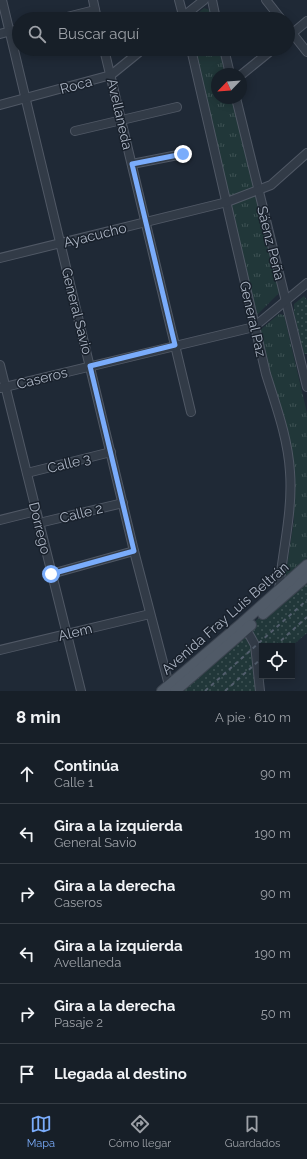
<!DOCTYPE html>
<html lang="es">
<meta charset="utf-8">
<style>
:root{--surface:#171f28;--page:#242c34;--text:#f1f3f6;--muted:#9ea2a8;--line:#363d45;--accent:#7aacfb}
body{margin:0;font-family:Raleway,sans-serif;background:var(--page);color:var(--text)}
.controls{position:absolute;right:12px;bottom:12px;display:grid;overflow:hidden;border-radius:0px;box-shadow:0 2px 10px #0003}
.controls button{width:36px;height:36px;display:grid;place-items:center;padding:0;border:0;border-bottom:1px solid var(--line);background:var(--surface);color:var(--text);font:20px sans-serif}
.compass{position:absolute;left:211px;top:68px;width:36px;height:36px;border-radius:50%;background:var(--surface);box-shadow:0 2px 10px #0003;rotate:245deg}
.stop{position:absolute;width:12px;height:12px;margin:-9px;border:3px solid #7aacfb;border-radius:50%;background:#fff}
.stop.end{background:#7aacfb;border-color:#fff;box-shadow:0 1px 4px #0008}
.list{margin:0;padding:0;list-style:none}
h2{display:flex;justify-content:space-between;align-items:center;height:52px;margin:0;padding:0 16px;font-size:17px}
h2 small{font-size:13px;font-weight:400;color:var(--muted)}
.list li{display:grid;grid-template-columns:26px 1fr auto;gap:12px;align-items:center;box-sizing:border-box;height:60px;padding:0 16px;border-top:1px solid var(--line)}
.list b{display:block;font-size:15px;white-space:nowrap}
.list p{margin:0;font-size:13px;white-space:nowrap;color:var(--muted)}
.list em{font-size:13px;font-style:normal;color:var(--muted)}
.icon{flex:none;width:22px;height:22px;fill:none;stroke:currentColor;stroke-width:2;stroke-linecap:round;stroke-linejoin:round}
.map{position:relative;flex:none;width:307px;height:691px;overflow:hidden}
.search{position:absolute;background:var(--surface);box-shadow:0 2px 10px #0003;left:12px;right:12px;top:12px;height:44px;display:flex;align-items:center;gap:10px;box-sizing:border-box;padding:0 14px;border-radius:22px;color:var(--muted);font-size:15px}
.sheet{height:412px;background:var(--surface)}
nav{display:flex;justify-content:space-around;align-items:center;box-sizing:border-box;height:56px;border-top:1px solid var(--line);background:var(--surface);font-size:11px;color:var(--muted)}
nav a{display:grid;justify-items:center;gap:2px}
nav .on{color:var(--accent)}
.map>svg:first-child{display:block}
.grass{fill:url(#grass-dots)}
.park{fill:url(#park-tufts)}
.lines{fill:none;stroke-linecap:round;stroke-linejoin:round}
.minor-casing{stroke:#505865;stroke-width:10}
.major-casing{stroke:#3c4450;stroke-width:12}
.minor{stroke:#323b47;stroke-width:8}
.major{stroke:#505a67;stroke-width:10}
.rail{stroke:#545f6e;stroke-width:2;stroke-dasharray:4 4;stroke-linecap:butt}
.route{stroke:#7aacfb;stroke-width:5}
.labels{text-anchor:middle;stroke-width:3;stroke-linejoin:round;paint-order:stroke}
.street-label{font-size:14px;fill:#acb5c4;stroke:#18202b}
</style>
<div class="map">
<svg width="307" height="691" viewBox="0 0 307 691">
<defs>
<pattern id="grass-dots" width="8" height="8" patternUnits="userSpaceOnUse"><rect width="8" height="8" fill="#213739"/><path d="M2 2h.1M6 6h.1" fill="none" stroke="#3f5254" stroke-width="1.8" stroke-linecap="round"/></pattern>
<pattern id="park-tufts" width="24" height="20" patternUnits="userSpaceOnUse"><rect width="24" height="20" fill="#213739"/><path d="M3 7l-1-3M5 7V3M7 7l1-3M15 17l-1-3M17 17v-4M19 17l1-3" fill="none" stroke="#3f5254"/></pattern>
</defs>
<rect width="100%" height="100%" fill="#1f2936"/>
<g class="grass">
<polygon points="304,296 307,300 307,354 304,354 294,313 294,304"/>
<polygon points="307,576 307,633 292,646 262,646 262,676 267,676 259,688 255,691 175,691"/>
</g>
<g class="park">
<polygon points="204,8 210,10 213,19 191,19"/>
<polygon points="195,49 220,49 226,74 217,74 217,98 232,98 280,292 256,316"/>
<polygon points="279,314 284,315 307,413 307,558 285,578 294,520 293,472 259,331"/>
</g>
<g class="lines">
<g class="minor-casing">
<g id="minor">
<polyline points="2,0 134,551 169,685 171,688"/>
<polyline points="93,0 97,19"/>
<polyline points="179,0 184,19"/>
<polyline points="212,0 216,19"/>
<polyline points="266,0 281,19"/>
<polyline points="59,19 95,10"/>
<polyline points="180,19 204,0"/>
<polyline points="288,28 307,52"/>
<polyline points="0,34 19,29"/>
<polyline points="289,36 307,21"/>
<polyline points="104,49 191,412"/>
<path d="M191,49L266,374C276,406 288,438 290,472C293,512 282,552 279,591"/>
<polyline points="224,49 230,74"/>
<polyline points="241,75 273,49"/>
<polyline points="236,98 307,387"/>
<polyline points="0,105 111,75 143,49"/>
<polyline points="75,131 177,107"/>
<polyline points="132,164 183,154"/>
<polyline points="0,258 227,202 271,185 307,153"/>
<polyline points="0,365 81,691"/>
<polyline points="1,388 254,327 307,283"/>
<polyline points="27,473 111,452"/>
<polyline points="0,520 36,511"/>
<polyline points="39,523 123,503"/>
<polyline points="51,574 134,551"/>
<polyline points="244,625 255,645 260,691"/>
<polyline points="0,650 150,614"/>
</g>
</g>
<g class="major-casing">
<g id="major">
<polyline points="263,614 307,576"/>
<polyline points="162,691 242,623 307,565"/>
<polyline points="175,691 251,625"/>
</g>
</g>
<use href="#minor" class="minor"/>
<use href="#major" class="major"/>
<g class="rail">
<polyline points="275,646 307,617"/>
<polyline points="205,691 307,600"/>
<polyline points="225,691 262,658"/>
</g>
</g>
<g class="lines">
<polyline class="route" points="51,574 134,551 90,366 175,345 132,164 183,154"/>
</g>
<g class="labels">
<g class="street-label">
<text transform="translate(76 85) rotate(-15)" y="5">Roca</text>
<text transform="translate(120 114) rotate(77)" y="5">Avellaneda</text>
<text transform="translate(95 235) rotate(-14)" y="5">Ayacucho</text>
<text transform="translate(271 243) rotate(76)" y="5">Sáenz Peña</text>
<text transform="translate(77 311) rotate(76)" y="5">General Savio</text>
<text transform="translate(253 319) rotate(77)" y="5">General Paz</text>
<text transform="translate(42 378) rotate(-14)" y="5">Caseros</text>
<text transform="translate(69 463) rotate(-14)" y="5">Calle 3</text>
<text transform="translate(81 513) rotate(-14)" y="5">Calle 2</text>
<text transform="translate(40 528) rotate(76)" y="5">Dorrego</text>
<text transform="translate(225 618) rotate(-41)" y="5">Avenida Fray Luis Beltrán</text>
<text transform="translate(75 632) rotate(-14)" y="5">Alem</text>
</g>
</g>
</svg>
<div class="controls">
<button><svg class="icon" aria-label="locate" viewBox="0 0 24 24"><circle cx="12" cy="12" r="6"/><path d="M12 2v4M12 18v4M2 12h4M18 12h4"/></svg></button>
</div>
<svg class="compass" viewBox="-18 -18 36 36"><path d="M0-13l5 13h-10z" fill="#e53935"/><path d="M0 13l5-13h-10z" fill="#9ea2a8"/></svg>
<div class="stop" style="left:51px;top:574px"></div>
<div class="stop end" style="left:183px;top:154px"></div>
<div class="search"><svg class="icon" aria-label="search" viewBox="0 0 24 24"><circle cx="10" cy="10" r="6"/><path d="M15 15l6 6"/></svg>Buscar aquí</div>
</div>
<section class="sheet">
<h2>8 min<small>A pie · 610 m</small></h2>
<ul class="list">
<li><svg class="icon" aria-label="ahead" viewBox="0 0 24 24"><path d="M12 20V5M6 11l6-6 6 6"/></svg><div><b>Continúa</b><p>Calle 1</p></div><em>90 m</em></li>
<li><svg class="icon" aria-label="left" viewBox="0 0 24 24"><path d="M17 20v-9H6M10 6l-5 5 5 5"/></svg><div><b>Gira a la izquierda</b><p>General Savio</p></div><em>190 m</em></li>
<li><svg class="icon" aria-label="right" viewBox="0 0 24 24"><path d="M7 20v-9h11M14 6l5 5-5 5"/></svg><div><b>Gira a la derecha</b><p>Caseros</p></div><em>90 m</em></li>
<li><svg class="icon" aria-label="left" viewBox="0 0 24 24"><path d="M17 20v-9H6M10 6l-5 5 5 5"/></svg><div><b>Gira a la izquierda</b><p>Avellaneda</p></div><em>190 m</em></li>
<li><svg class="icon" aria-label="right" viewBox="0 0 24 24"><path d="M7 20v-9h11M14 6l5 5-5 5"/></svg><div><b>Gira a la derecha</b><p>Pasaje 2</p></div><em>50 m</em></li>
<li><svg class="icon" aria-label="arrive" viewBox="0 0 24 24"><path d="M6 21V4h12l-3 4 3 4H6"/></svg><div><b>Llegada al destino</b></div></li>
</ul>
</section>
<nav>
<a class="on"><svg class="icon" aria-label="map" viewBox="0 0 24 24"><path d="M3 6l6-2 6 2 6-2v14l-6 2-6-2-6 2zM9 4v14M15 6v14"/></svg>Mapa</a>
<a><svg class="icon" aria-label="directions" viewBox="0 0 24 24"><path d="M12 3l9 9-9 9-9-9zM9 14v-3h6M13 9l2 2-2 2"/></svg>Cómo llegar</a>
<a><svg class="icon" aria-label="saved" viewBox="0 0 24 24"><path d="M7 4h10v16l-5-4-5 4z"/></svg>Guardados</a>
</nav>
